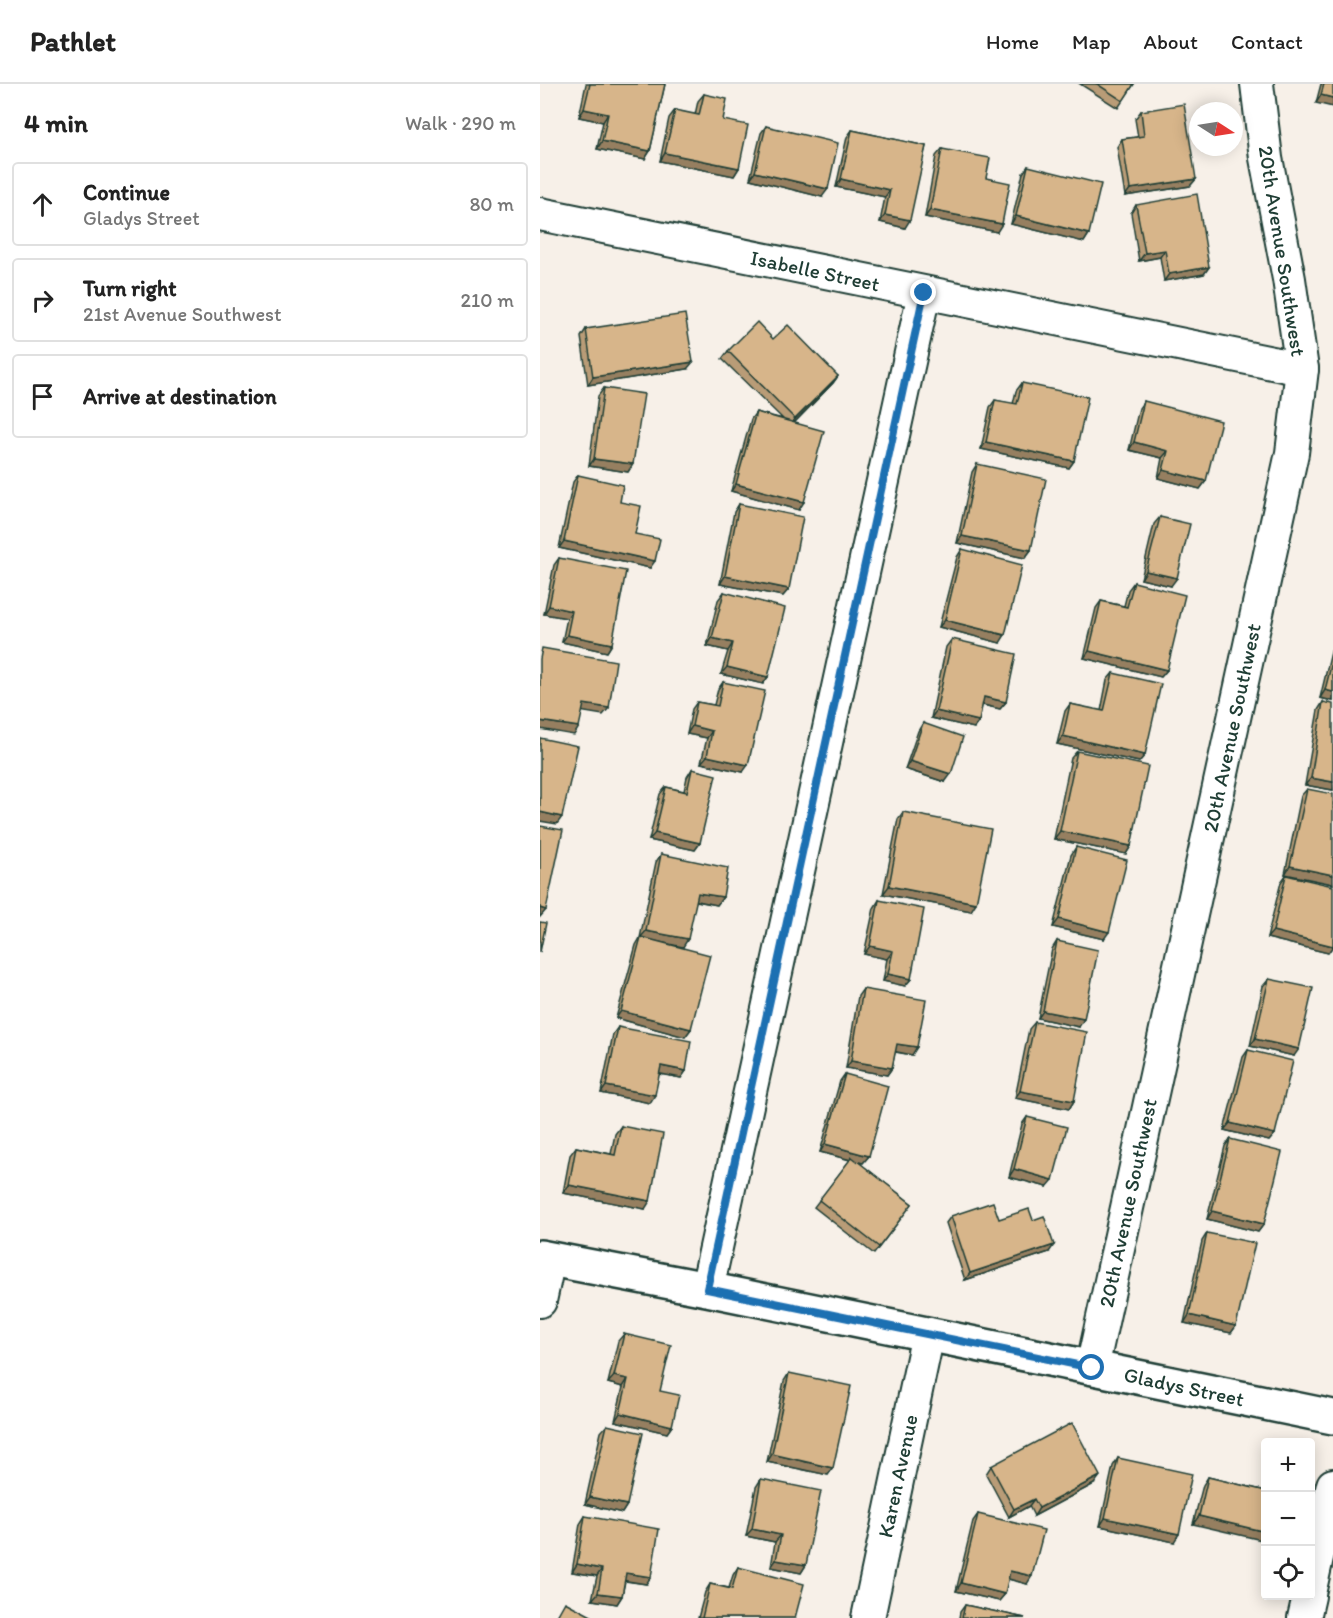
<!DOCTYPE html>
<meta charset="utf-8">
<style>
:root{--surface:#fff;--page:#f2f2f2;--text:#222;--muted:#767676;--line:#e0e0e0}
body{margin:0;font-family:Itim,sans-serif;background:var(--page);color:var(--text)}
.controls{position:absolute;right:18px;bottom:18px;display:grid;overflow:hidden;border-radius:6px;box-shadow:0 3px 15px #0003}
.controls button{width:54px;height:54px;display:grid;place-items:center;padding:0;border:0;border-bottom:2px solid var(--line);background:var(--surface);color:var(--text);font:30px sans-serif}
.compass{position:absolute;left:649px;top:18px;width:54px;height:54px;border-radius:50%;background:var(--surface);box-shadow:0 3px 15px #0003;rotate:102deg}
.stop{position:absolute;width:18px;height:18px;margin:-14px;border:4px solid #1f6fb2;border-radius:50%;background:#fff}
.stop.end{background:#1f6fb2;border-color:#fff;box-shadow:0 2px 6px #0008}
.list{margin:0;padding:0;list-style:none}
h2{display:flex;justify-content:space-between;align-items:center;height:78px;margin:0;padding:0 24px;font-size:26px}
h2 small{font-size:20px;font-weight:400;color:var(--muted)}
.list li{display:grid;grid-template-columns:39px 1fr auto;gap:18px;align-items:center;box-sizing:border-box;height:84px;margin:0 12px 12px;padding:0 12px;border:2px solid var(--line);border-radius:6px}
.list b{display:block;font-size:22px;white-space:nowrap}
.list p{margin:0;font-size:20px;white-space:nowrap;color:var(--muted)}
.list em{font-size:20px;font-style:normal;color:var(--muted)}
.icon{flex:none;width:33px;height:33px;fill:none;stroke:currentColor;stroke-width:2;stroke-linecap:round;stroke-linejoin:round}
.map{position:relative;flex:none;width:793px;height:1534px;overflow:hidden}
header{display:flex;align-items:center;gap:36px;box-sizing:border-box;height:84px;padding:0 30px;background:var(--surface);border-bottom:2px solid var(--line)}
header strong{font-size:28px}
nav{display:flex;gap:33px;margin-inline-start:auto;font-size:21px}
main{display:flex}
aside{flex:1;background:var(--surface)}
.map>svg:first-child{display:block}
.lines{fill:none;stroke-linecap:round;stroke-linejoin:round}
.minor-casing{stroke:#1f3d34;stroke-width:36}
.tertiary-casing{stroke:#1f3d34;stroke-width:38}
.minor{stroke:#fff;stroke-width:32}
.tertiary{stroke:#fff;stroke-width:33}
.wall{fill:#b99c77;stroke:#1f3d34;stroke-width:1.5}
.shaded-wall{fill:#967f61;stroke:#1f3d34;stroke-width:1.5}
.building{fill:#d7b58a;stroke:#1f3d34;stroke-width:1.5}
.route{stroke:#1f6fb2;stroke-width:8}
.labels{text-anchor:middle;stroke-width:5;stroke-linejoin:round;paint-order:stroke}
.street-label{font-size:21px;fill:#1f3d34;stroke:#fff}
</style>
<header>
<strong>Pathlet</strong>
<nav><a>Home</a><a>Map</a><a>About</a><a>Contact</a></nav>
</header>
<main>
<aside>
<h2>4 min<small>Walk · 290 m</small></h2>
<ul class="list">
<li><svg class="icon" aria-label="ahead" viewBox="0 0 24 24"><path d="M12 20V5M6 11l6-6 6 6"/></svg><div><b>Continue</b><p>Gladys Street</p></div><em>80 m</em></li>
<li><svg class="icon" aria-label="right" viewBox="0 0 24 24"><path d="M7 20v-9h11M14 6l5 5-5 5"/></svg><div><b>Turn right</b><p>21st Avenue Southwest</p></div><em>210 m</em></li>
<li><svg class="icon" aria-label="arrive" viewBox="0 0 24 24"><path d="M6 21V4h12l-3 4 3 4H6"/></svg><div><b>Arrive at destination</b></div></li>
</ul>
</aside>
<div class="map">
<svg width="793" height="1534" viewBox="0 0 793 1534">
<rect width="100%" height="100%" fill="#f7f0e8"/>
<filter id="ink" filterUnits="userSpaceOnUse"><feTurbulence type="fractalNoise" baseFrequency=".0167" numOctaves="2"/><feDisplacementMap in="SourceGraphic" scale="12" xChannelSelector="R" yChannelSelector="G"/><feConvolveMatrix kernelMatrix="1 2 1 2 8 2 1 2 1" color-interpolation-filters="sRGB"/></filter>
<g filter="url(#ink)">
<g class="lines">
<g class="minor-casing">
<g id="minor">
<polyline points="0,130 762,285"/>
<polyline points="167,1205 384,209"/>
<polyline points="0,1217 9,1175"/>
<polyline points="552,1284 752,369 762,285 749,195 726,74 717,0"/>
<polyline points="770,1505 793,1401"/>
<polyline points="328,1534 388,1250"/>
<polyline points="764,1534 769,1512"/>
</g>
</g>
<g class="tertiary-casing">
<polyline id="tertiary" points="0,1173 167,1205 793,1333"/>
</g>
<use href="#minor" class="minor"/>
<use href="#tertiary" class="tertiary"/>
</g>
<g class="wall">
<polygon points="46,0 125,0 110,67 105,75 57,65 63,38 39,33"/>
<polygon points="540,0 594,0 578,24"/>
<polygon points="781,0 793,0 776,19"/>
<polygon points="164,10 183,36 199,84 194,92 120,77 129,34 135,26 155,31 158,17"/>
<polygon points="601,27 656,95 650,102 585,112 577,63 582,55 598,53 595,35"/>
<polygon points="226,42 282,113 210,95 221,49"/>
<polygon points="312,46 386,62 365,144 340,138 345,113 296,103 307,53"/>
<polygon points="402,65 446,94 457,148 385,133 396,72"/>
<polygon points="488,82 549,150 544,158 471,140 483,89"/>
<polygon points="596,121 669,183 664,190 624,197 620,173 599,177 591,129"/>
<polygon points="46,245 147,285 48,301 41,253"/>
<polygon points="233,255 298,292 293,299 254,339 259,426 191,407 211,335 216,328 243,335 182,275 188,267"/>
<polygon points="482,299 534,377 529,384 441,365 450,323 455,316 473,320 476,307"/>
<polygon points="64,304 93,380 88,388 49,382 58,312"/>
<polygon points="604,317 666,397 660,405 618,394 622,374 589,366 599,324"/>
<polygon points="437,380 491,466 485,474 417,459 432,388"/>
<polygon points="38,391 80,418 95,450 110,484 19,464 33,398"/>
<polygon points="199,420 249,505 243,512 180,500 194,428"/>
<polygon points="620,433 631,502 601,495 614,440"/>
<polygon points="422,465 460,559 399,543 417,473"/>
<polygon points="19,474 72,560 67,568 22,558 27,534 4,530 14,481"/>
<polygon points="594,498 627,586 621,593 544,574 556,524 561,517 584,522 588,506"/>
<polygon points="184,508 228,593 223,600 181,590 188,567 167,562 178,516"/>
<polygon points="412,555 466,618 460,625 442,621 439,637 434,644 391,634 406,563"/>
<polygon points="793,560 793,617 780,614"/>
<polygon points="573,589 605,671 599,678 517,660 525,627 530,620 561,627 567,596"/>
<polygon points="183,598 203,688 161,679 167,654 147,650 152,625 157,618 174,621 178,605"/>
<polygon points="783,618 793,706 765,701 778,626"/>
<polygon points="383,639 405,698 365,685 378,647"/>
<polygon points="537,667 591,762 586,770 514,755 531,674"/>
<polygon points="152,685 160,759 155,766 109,756 120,710 126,703 144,707 147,693"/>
<polygon points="767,705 793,800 745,790 761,712"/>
<polygon points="363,728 431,827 343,810 358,735"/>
<polygon points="536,763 564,855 513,843 531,771"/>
<polygon points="121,770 183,813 177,821 156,817 143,863 122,859 151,945 145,953 76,934 96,861 100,854 116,778"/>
<polygon points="746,791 793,862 788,869 727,854 741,798"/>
<polygon points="339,816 371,895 365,902 343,897 347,875 324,870 334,824"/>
<polygon points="517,857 539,943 498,934 512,865"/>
<polygon points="729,895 754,972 710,962 723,902"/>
<polygon points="323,905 372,971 355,968 352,984 347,991 306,984 318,912"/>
<polygon points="495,938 534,1017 529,1025 475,1014 489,945"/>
<polygon points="78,943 146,987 141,994 119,990 110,1019 61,1009 73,950"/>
<polygon points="708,966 735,1050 729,1057 684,1046 703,973"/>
<polygon points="305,990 329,1072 323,1079 318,1078 372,1120 334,1170 274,1123 310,1076 280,1068 300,997"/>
<polygon points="487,1033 507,1103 469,1093 482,1040"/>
<polygon points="81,1042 105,1125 23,1109 30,1071 36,1063 71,1070 75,1050"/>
<polygon points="690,1055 724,1140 718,1148 667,1135 685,1062"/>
<polygon points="411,1132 459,1135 509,1168 425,1196 406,1139"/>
<polygon points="667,1149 696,1242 691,1249 644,1239 662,1157"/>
<polygon points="84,1250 120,1307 132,1342 127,1349 75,1337 83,1303 68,1299 78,1257"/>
<polygon points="249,1289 293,1384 288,1391 227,1378 244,1297"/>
<polygon points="67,1341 87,1421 82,1429 45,1420 61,1348"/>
<polygon points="578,1374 634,1458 560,1442 573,1382"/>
<polygon points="451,1382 554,1400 494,1432 489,1422 469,1433 446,1390"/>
<polygon points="668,1393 726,1407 653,1440 663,1401"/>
<polygon points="221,1395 266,1481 261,1489 231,1483 235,1458 206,1452 216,1403"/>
<polygon points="438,1430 487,1500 468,1495 465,1510 459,1517 416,1507 433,1437"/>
<polygon points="45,1432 106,1500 85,1497 82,1512 77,1520 52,1516 57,1492 32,1488 40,1440"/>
<polygon points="198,1483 255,1534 158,1534 165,1508 170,1500 189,1504 193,1491"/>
<polygon points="425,1521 485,1534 419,1534 420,1528"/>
</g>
<g class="shaded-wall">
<polygon points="781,11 793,14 793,23 776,19"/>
<polygon points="44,25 68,30 63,38 39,33"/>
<polygon points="62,57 110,67 105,75 57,65"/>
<polygon points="125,69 199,84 194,92 120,77"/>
<polygon points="215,88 288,105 282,113 210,95"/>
<polygon points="301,95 350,106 345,113 296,103"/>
<polygon points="656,95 650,102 585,112 590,105"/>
<polygon points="390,126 462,140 457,148 385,133"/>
<polygon points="345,131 370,136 365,144 340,138"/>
<polygon points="476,132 549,150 544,158 471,140"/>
<polygon points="625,166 620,173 599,177 605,169"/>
<polygon points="669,183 664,190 624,197 629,190"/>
<polygon points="153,278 147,285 48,301 53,293"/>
<polygon points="298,292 293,299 250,343 255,335"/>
<polygon points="446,358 534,377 529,384 441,365"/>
<polygon points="594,358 628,367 622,374 589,366"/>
<polygon points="54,375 93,380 88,388 49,382"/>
<polygon points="623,386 666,397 660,405 618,394"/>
<polygon points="196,400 264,418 259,426 191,407"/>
<polygon points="422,452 491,466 485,474 417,459"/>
<polygon points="24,457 115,477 110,484 19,464"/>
<polygon points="606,487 637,494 631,502 601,495"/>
<polygon points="185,492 249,505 243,512 180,500"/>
<polygon points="9,522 32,527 27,534 4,530"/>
<polygon points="405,536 465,551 460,559 399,543"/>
<polygon points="27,551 72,560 67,568 22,558"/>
<polygon points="172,554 193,559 188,567 167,562"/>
<polygon points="549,567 627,586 621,593 544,574"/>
<polygon points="187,583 228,593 223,600 181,590"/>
<polygon points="785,606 793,608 793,617 780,614"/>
<polygon points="444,613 466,618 460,625 439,620"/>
<polygon points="44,620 69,624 63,631 39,627"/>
<polygon points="396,627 439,637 434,644 391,634"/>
<polygon points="0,637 39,643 34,651 0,645"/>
<polygon points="152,642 172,647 167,654 147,650"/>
<polygon points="523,652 605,671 599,678 517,660"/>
<polygon points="167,672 208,681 203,688 161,679"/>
<polygon points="370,677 411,690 405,698 365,685"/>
<polygon points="771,694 793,698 793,706 765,701"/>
<polygon points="0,728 22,733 17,740 0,737"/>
<polygon points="520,747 591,762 586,770 514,755"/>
<polygon points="115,749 160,759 155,766 109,756"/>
<polygon points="750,782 793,791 793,800 745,790"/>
<polygon points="349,802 436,819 431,827 343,810"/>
<polygon points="158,809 183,813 177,821 153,816"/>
<polygon points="0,824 6,826 0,833"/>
<polygon points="519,835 569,848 564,855 513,843"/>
<polygon points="106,847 148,855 143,863 100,854"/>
<polygon points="733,847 793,862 788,869 727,854"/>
<polygon points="330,862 353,867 347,875 324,870"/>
<polygon points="348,890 371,895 365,902 343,897"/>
<polygon points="81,927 151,945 145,953 76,934"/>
<polygon points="503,927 544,935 539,943 498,934"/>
<polygon points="715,955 759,965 754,972 710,962"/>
<polygon points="357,960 377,963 372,971 352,967"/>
<polygon points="311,977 352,984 347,991 306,984"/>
<polygon points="121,982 146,987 141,994 116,989"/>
<polygon points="66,1002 115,1011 110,1019 61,1009"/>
<polygon points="480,1007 534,1017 529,1025 475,1014"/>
<polygon points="690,1039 735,1050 729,1057 684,1046"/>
<polygon points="285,1060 329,1072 323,1079 280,1068"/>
<polygon points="474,1085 513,1096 507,1103 469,1093"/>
<polygon points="29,1101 110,1117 105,1125 23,1109"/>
<polygon points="672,1127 724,1140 718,1148 667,1135"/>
<polygon points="514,1161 509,1168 425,1196 430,1189"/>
<polygon points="649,1231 696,1242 691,1249 644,1239"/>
<polygon points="74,1292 88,1295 83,1303 68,1299"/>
<polygon points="80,1329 132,1342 127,1349 75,1337"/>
<polygon points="232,1370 293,1384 288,1391 227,1378"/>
<polygon points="560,1392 554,1400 494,1432 499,1424"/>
<polygon points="50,1413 87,1421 82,1429 45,1420"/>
<polygon points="494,1415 489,1422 469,1433 474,1425"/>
<polygon points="659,1432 726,1448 726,1457 653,1440"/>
<polygon points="565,1434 639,1450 634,1458 560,1442"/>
<polygon points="212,1445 241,1451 235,1458 206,1452"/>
<polygon points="236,1476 266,1481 261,1489 231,1483"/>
<polygon points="37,1480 62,1485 57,1492 32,1488"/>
<polygon points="470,1487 492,1492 487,1500 465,1494"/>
<polygon points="86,1489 111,1493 106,1500 81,1496"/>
<polygon points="421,1499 465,1510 459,1517 416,1507"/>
<polygon points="58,1509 82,1512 77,1520 52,1516"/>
</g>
<g class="building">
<polygon points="50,0 125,0 110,67 62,57 68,30 44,25"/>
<polygon points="557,0 594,0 583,17"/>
<polygon points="784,0 793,0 793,14 781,11"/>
<polygon points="164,10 187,15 183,36 208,41 199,84 125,69 135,26 159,31"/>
<polygon points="644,20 656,95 590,105 582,55 604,52 601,27"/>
<polygon points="226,42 298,59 288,105 215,88"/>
<polygon points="312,46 386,62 370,136 345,131 350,106 301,95"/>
<polygon points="402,65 450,74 446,94 470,99 462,140 390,126"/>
<polygon points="488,82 561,100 549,150 476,132"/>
<polygon points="657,110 669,183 629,190 625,166 605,169 596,121"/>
<polygon points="145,230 153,278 53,293 46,245"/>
<polygon points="217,238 233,255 248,241 298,292 255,335 188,267"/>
<polygon points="482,299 548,313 534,377 446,358 455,316 477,320"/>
<polygon points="64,304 104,310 93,380 54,375"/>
<polygon points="604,317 681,337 666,397 623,386 628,367 594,358"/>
<polygon points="216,328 284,347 264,418 196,400"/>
<polygon points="437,380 506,395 491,466 422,452"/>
<polygon points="38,391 83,401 80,418 101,422 95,450 120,455 115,477 24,457"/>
<polygon points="199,420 263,433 249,505 185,492"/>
<polygon points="620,433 650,440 637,494 606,487"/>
<polygon points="422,465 482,481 465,551 405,536"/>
<polygon points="19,474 86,487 72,560 27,551 32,527 9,522"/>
<polygon points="594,498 645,511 627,586 549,567 561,517 587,523"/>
<polygon points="184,508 245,524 228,593 187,583 193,559 172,554"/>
<polygon points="412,555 476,570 466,618 444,613 439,637 396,627"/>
<polygon points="2,564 76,577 69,624 44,620 39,643 0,637 0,575"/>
<polygon points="793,574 793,608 785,606"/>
<polygon points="573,589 621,600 605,671 523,652 530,620 564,627"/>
<polygon points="183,598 225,607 208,681 167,672 172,647 152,642 157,618 178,622"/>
<polygon points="783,618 793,620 793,698 771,694"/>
<polygon points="383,639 423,653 411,690 370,677"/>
<polygon points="0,654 38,662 22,733 0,728"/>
<polygon points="537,667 608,682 591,762 520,747"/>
<polygon points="152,685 176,691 160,759 115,749 126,703 147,708"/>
<polygon points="767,705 793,710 793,791 750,782"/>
<polygon points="363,728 451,745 436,819 349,802"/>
<polygon points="0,742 23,746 6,826 0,824"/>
<polygon points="536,763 587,776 569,848 519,835"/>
<polygon points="121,770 188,784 183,813 158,809 148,855 106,847"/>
<polygon points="746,791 793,802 793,862 733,847"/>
<polygon points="339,816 384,825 371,895 348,890 353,867 330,862"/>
<polygon points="0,838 6,839 0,868"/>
<polygon points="101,853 170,871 151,945 81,927"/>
<polygon points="517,857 558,866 544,935 503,927"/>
<polygon points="729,895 773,904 759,965 715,955"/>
<polygon points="323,905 386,916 377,963 357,960 352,984 311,977"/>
<polygon points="495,938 547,948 534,1017 480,1007"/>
<polygon points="78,943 151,957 146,987 121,982 115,1011 66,1002"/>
<polygon points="708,966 753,977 735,1050 690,1039"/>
<polygon points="305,990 348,1002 329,1072 285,1060"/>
<polygon points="487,1033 527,1043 513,1096 474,1085"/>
<polygon points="81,1042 123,1050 110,1117 29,1101 36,1063 75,1071"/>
<polygon points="690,1055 742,1068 724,1140 672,1127"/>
<polygon points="312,1073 372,1120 339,1163 279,1116"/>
<polygon points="453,1118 459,1135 489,1125 493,1136 504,1132 514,1161 430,1189 411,1132"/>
<polygon points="667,1149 715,1159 696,1242 649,1231"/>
<polygon points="84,1250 131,1261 120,1307 139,1311 132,1342 80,1329 88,1295 74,1292"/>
<polygon points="249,1289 311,1302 293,1384 232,1370"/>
<polygon points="532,1339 560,1392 499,1424 494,1415 474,1425 451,1382"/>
<polygon points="67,1341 103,1349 87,1421 50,1413"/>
<polygon points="578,1374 652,1390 639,1450 565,1434"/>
<polygon points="668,1393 726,1407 726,1448 659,1432"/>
<polygon points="221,1395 281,1407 266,1481 236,1476 241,1451 212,1445"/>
<polygon points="438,1430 504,1446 492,1492 470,1487 465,1510 421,1499"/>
<polygon points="45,1432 119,1445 111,1493 86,1489 82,1512 58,1509 62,1485 37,1480"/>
<polygon points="198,1483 264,1500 255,1534 162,1534 170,1500 192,1505"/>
<polygon points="25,1518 55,1534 16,1534"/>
<polygon points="425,1521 485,1534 422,1534"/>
</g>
</g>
<g class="lines" filter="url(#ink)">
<polyline class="route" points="384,209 167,1205 552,1284"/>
</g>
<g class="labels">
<g class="street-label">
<text transform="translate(742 167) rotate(81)" y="7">20th Avenue Southwest</text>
<text transform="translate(275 187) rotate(12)" y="7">Isabelle Street</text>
<text transform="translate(692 644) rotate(-78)" y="7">20th Avenue Southwest</text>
<text transform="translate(588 1119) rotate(-78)" y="7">20th Avenue Southwest</text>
<text transform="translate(644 1303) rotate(12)" y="7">Gladys Street</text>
<text transform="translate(358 1392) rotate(-78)" y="7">Karen Avenue</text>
</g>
</g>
</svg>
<div class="controls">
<button>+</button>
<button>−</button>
<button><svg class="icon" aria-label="locate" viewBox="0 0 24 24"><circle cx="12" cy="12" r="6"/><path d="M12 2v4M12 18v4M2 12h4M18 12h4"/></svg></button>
</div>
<svg class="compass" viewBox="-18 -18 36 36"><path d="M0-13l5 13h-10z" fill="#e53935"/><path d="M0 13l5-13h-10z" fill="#767676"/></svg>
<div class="stop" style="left:552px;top:1284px"></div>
<div class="stop end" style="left:384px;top:209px"></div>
</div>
</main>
